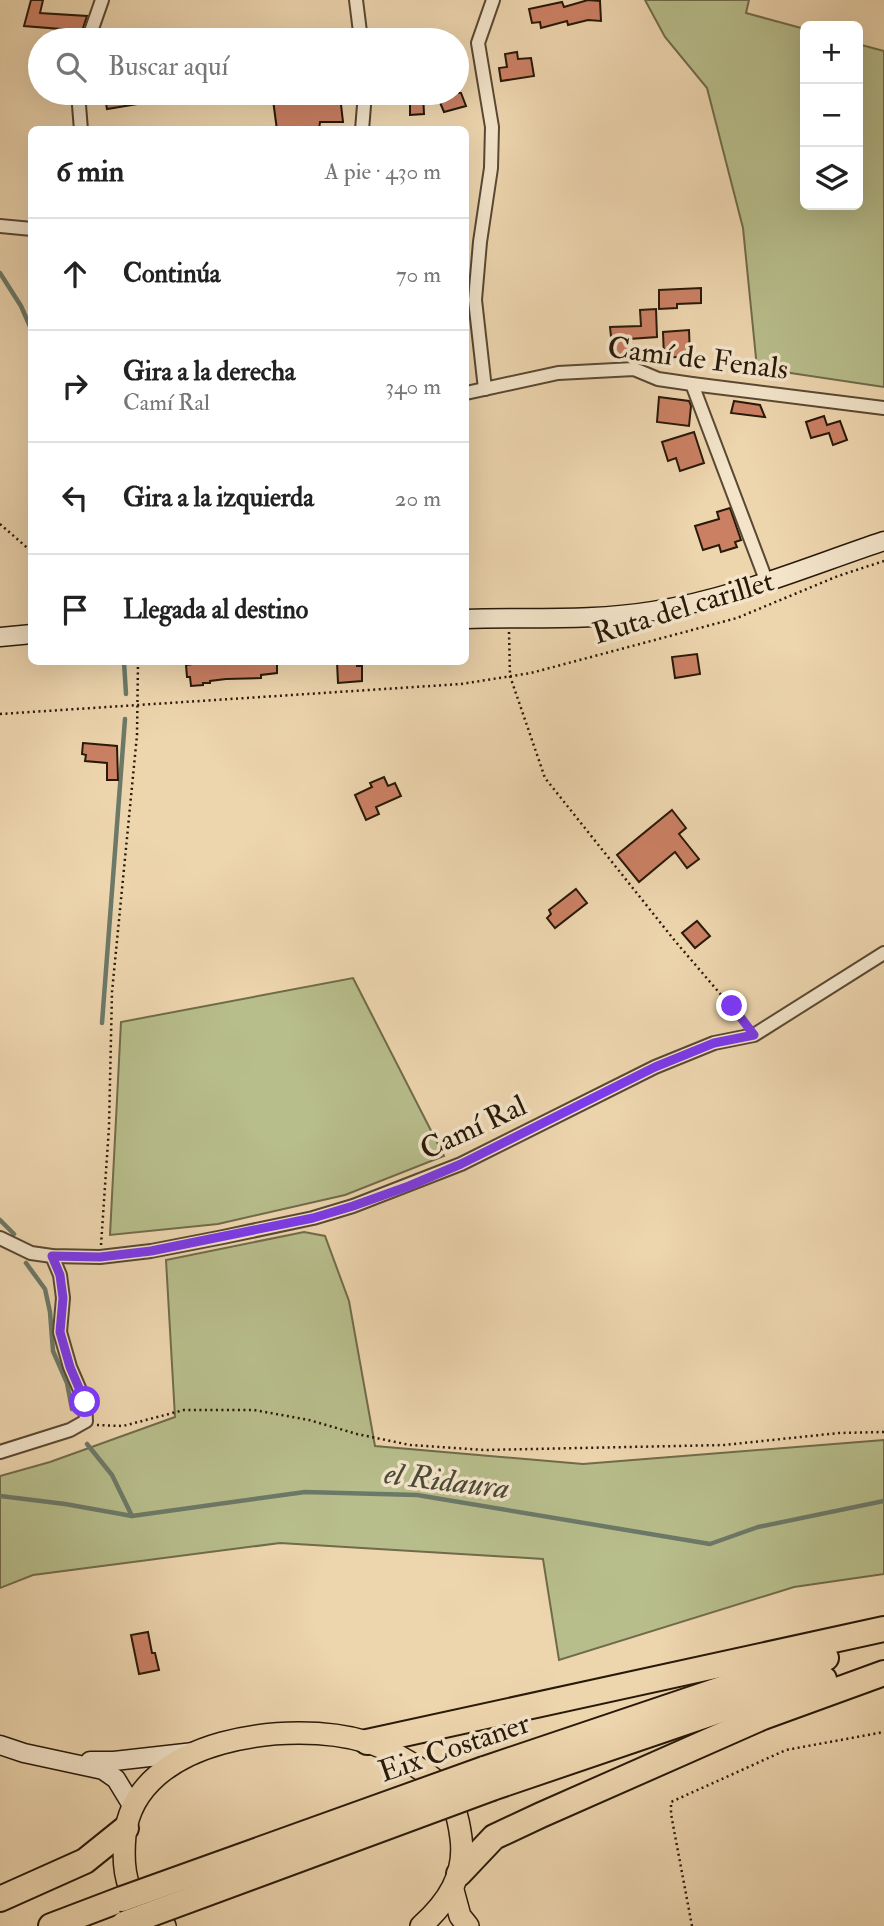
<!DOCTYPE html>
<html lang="es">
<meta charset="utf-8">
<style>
:root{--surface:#fff;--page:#f6f6f6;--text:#222;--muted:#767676;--line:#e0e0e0}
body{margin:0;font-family:"IM FELL Double Pica",serif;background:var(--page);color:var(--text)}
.controls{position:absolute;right:21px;top:21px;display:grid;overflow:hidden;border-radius:10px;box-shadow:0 7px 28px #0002}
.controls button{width:63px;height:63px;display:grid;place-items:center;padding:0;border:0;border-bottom:2px solid var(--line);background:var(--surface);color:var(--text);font:35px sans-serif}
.stop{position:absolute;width:21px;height:21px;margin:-16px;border:5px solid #7c3aed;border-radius:50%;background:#fff}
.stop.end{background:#7c3aed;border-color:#fff;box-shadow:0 2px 7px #0008}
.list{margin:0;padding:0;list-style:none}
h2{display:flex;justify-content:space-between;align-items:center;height:91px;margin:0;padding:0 28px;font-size:30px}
h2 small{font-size:23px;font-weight:400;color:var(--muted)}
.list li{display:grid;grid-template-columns:46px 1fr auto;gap:21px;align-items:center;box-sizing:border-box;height:112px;padding:0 28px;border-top:2px solid var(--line)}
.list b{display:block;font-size:26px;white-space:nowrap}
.list p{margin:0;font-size:23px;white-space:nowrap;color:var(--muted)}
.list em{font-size:23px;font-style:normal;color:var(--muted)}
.icon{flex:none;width:38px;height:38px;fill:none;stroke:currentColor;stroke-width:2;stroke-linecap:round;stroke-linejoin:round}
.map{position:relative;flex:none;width:884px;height:1926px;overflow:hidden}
.search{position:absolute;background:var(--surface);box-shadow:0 7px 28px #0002;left:28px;top:28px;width:441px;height:77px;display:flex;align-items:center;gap:18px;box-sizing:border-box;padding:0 24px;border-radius:38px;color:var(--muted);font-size:26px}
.panel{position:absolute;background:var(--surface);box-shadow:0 7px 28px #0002;left:28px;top:126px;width:441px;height:539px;border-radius:10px}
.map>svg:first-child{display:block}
.green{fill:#b7bd8b;stroke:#706b4a;stroke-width:2}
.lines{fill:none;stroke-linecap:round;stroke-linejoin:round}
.stream{stroke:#6c7968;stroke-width:4.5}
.building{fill:#cb8064;stroke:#281908;stroke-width:2}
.street-casing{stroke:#594832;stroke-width:16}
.secondary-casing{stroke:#281908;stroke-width:21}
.primary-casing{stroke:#281908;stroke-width:24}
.highway-casing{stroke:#281908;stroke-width:28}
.path{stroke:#281908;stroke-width:2.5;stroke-dasharray:2 3.5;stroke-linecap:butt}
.street{stroke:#f3e4ca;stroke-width:12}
.secondary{stroke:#f3e4ca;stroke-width:18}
.primary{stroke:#edd5ae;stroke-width:21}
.highway{stroke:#edd5ae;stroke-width:24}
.highway-bridge-casing{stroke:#281908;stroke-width:28;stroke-linecap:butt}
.highway-bridge{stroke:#edd5ae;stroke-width:24}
.route{stroke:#7c3aed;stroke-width:9}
.labels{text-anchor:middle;stroke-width:7;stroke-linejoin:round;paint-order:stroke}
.street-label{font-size:30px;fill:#281908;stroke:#f3e4ca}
.water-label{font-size:32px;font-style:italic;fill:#4a4938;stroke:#f3e4ca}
</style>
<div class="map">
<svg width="884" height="1926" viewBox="0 0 884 1926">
<rect width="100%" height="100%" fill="#edd5ae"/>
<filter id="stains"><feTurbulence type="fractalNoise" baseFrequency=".00286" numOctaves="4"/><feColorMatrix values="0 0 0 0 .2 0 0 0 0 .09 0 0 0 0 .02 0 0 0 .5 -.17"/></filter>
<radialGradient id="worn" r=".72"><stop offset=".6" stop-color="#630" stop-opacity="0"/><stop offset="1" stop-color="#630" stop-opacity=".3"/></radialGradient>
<g class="green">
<polygon points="645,0 749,0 746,13 805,29 805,205 858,205 858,44 884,51 884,387 757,368 743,228 707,88 665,37"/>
<polygon points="353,978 444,1156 345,1195 218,1224 110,1235 121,1022"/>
<polygon points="304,1232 325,1236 349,1301 375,1446 583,1464 884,1440 884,1574 794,1587 559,1660 543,1559 280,1543 33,1575 0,1588 0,1476 50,1462 175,1417 166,1260"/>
</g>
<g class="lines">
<g class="stream">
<polyline points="0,273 21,306 32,331"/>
<polyline points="124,662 126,694"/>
<polyline points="102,1023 125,719"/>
<polyline points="0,1220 14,1234"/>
<polyline points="26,1263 45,1289 50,1312 53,1351 67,1383 72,1409"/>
<polyline points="87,1444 112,1475 132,1516"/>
<polyline points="0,1496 65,1504 132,1516 305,1492 417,1495 710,1544 758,1527 884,1501"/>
</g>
</g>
<g class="building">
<polygon points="31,0 43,0 40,13 87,16 79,40 71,40 73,30 24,26"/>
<polygon points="588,0 600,1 601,21 588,20 568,25 567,21 541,28 540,22 532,23 529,9 562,2 564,7"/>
<polygon points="517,52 518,59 531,58 534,76 501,81 499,68 507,67 505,54"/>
<polygon points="104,93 142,93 144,103 107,109"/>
<polygon points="410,93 423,93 424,114 410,115"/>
<polygon points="436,93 461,93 466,106 444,112"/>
<polygon points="319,94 319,97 340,96 343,122 320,122 319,130 277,130 273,100"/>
<polygon points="701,288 701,303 677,304 677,308 659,309 659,290"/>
<polygon points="656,309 657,337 629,339 630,354 613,355 610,327 641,326 640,310"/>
<polygon points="689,330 690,356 664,358 663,332"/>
<polygon points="659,397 689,401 691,406 689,426 657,422"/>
<polygon points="734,401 760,405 765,417 731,413"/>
<polygon points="824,416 827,425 840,421 847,440 833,445 829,433 811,438 806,422"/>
<polygon points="694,432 704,463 680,471 676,458 668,461 662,442"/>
<polygon points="730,508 741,540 735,542 737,547 721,552 719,545 703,550 695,526 719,519 717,512"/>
<polygon points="697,654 700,674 675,678 672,657"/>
<polygon points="207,662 277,662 277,673 261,675 261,678 226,679 210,681 210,683 203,683 203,685 191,686 190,677 187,677 186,665"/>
<polygon points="337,662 357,662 357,666 362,666 362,681 338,683"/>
<polygon points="83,743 117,746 118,780 107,780 107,763 85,761 86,755 82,754"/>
<polygon points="384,777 388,786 395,783 401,796 376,807 379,814 366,820 355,795 372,787 370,783"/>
<polygon points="672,810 686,828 679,834 699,859 687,868 675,852 639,882 617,855"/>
<polygon points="576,889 587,903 555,928 547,918 551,914 549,910"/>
<polygon points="697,921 710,936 695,948 682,933"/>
<polygon points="148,1632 152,1653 155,1653 159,1670 139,1674 131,1635"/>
</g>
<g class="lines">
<g class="street-casing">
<g id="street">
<polyline points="356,0 361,40"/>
<polyline points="88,40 102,0"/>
<polyline points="78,93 81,130"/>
<polyline points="362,130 365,93"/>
<polyline points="0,226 32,229"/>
<polyline points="692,384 766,580"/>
<polyline points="485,389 475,300 480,242 491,168 492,127 478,43 493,0"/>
<polyline points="466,393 558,373 634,369 658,379 692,384 884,408"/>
<polyline points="0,1238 31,1253 52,1256 100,1257 151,1251 223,1237 313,1218 353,1206 461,1164 655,1067 714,1043 754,1035 884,953"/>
<polyline points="0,1452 70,1430 86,1421 85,1402 70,1367 60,1332 63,1298 60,1275 52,1256"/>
</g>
</g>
<g class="secondary-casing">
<g id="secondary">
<path d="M466,619C528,617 592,621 653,611C732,599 809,566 884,541"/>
<polyline points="0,637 32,634"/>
<polyline points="0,1745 24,1753 103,1770 116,1779 133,1807"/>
<polyline points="90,1761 114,1761 194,1752"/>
</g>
</g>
<g class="primary-casing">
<g id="primary">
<polyline points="453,1890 460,1916 468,1926"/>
<path d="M165,1926C128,1901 121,1878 125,1835C136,1737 292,1719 367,1742C386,1747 431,1773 444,1789C455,1802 459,1822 461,1838C466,1875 447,1903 421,1926"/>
</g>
</g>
<g class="highway-casing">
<g id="highway">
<polyline points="367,1742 884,1629"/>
<polyline points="484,1769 772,1672 826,1658"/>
<polyline points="492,1788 777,1691 824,1679"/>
<polyline points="459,1874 494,1837 541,1815 763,1717 884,1673"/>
<polyline points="0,1899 85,1861 126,1828"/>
<polyline points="51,1926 122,1899"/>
</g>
</g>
<g class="path">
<polyline points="0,524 32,552"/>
<polyline points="509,632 510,676 545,778 675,941 746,1024"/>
<polyline points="0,714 461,684 531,673 737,618 838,576 884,561"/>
<polyline points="101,1245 109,1127 112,992 137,735 138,662"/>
<polyline points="97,1425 123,1426 184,1410 254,1410 309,1420 357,1434 410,1445 485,1450 724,1445 839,1433 884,1432"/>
<polyline points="692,1926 671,1814 671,1802 786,1750 884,1732"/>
</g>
<use href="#street" class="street"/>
<use href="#secondary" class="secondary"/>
<use href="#primary" class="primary"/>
<use href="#highway" class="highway"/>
<g class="highway-bridge-casing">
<g id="highway-bridge">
<polyline points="122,1899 484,1769"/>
<polyline points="124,1924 492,1788"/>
</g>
</g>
<use href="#highway-bridge" class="highway-bridge"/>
</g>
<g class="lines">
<polyline class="route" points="85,1402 70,1367 60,1332 63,1298 60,1275 52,1256 100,1257 151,1251 313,1218 353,1206 409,1186 461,1164 655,1067 714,1043 754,1035 732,1006"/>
</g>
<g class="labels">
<g class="street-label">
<text transform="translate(698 358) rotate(7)" y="10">Camí de Fenals</text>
<text transform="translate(683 607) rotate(-17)" y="10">Ruta del carillet</text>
<text transform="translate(473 1127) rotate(-25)" y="10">Camí Ral</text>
<text transform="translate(454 1747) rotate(-19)" y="10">Eix Costaner</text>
</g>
<g class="water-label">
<text transform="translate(447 1480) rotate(7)" y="11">el Ridaura</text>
</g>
</g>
<rect width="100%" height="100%" filter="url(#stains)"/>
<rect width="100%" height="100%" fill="url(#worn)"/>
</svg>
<div class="controls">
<button>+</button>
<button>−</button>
<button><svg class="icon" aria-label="layers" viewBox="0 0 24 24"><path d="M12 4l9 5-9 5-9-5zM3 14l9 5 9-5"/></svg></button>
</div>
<div class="stop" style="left:85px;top:1402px"></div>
<div class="stop end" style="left:732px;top:1006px"></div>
<div class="search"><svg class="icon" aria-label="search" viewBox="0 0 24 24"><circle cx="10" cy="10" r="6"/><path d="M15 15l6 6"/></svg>Buscar aquí</div>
<section class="panel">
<h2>6 min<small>A pie · 430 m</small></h2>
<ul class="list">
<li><svg class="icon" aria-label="ahead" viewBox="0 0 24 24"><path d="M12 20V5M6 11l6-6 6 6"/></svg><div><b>Continúa</b></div><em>70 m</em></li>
<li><svg class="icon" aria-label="right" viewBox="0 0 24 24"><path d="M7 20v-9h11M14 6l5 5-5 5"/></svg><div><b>Gira a la derecha</b><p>Camí Ral</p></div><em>340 m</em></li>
<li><svg class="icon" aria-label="left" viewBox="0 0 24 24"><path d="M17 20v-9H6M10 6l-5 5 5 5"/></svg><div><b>Gira a la izquierda</b></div><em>20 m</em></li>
<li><svg class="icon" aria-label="arrive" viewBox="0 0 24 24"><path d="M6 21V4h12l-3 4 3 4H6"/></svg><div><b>Llegada al destino</b></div></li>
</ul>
</section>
</div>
